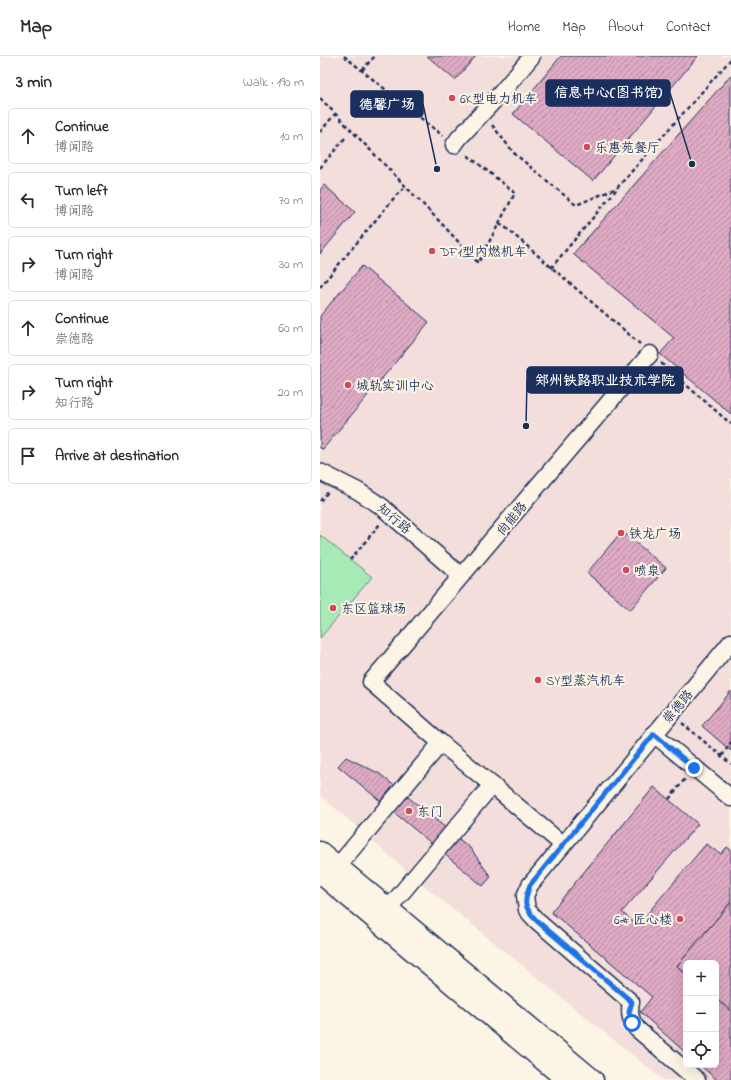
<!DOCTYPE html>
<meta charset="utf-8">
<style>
:root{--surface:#fff;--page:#f7f7f7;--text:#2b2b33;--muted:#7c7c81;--line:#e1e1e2}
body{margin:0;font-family:"Indie Flower","LXGW WenKai TC",sans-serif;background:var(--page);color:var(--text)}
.controls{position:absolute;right:12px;bottom:12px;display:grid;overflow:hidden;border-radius:6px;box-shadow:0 4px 16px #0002}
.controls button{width:36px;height:36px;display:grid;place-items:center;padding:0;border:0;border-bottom:1px solid var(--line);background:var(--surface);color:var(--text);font:20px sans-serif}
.stop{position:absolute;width:12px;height:12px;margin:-9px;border:3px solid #1a73e8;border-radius:50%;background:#fff}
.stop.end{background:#1a73e8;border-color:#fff;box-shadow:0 1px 4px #0008}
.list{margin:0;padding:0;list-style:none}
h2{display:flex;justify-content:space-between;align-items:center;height:52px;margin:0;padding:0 16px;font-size:17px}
h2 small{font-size:13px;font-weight:400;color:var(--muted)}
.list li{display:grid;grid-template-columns:26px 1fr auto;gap:12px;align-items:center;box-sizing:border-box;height:56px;margin:0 8px 8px;padding:0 8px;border:1px solid var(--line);border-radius:6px}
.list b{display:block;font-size:15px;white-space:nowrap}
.list p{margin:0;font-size:13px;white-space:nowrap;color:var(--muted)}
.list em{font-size:13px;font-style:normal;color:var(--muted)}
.icon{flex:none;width:22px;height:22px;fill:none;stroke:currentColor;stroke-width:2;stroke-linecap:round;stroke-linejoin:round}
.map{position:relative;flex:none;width:411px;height:1024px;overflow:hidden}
header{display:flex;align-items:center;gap:24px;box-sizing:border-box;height:56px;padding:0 20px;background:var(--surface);border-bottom:1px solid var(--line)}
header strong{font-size:19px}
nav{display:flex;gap:22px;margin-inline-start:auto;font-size:14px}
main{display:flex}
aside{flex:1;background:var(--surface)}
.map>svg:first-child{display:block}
.built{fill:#f3dedb;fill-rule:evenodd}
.pitch{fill:#a7eab5;stroke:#618c8a}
.building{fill:url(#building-hatch);stroke:#1b2f5e}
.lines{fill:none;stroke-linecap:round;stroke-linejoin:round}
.minor-casing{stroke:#1b2f5e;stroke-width:19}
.tertiary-casing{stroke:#1b2f5e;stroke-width:23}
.path{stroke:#1b2f5e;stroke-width:2.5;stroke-dasharray:4 3;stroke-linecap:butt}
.minor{stroke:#fcf5e5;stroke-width:16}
.tertiary{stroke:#fcf5e5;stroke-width:20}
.route{stroke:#1a73e8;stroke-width:5}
.poi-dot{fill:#d1495b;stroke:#fcf5e5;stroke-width:1.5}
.labels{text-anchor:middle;stroke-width:4;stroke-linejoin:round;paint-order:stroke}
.poi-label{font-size:13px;fill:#1b2f5e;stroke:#fcf5e5;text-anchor:start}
.street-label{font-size:13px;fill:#1b2f5e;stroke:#fcf5e5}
.leader{fill:none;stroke:#1b2f5e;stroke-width:1.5}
.callout-dot{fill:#1b2f5e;stroke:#fcf5e5;stroke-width:1.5}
.callout{fill:#1b2f5e;stroke:#1b2f5e;stroke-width:1.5}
.callout-label{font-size:14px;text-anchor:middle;font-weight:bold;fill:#fff}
</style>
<header>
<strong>Map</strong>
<nav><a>Home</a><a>Map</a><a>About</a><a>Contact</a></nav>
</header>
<main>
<aside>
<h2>3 min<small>Walk · 190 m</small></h2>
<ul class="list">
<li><svg class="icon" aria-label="ahead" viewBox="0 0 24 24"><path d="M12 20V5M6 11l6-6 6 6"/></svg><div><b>Continue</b><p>博闻路</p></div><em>10 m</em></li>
<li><svg class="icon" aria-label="left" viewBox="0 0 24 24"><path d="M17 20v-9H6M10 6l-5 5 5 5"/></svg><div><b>Turn left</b><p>博闻路</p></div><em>70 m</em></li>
<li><svg class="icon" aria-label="right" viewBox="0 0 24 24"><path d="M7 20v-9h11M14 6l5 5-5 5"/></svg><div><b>Turn right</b><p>博闻路</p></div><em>30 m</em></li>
<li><svg class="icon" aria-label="ahead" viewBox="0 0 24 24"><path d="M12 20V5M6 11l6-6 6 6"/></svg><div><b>Continue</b><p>崇德路</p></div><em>60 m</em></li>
<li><svg class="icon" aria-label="right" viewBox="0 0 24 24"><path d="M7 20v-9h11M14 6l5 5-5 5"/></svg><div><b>Turn right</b><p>知行路</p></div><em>20 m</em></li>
<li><svg class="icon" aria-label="arrive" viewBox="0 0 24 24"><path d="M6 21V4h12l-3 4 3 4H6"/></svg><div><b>Arrive at destination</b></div></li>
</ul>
</aside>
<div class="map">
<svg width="411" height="1024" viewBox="0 0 411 1024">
<defs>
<pattern id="building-hatch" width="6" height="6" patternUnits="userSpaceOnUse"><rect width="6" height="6" fill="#dfaac4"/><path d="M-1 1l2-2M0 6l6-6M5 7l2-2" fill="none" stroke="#b48ba2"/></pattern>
</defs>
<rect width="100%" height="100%" fill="#fcf5e5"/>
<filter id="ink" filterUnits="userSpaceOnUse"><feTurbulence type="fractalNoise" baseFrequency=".025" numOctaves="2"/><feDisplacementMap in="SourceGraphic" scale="8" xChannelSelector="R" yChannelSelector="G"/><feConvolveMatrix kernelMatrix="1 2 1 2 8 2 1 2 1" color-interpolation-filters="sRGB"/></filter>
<g filter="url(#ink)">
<path class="built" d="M0,0H411V1024H343L101,827L0,739ZM366,907H396V1009H366Z"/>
<polygon class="pitch" points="0,479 52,521 0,582"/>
<g class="building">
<polygon points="107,0 156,0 135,24"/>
<polygon points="241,0 378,0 273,125 193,58"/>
<polygon points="411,19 411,358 340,298 354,282 253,198"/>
<polygon points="4,129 35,156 0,198 0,134"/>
<polygon points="42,210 109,266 3,393 0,392 0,260"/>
<polygon points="302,475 346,512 310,554 267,517"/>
<polygon points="411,635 411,695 382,670"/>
<polygon points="26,701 60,718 150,792 171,821 163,830 18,710"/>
<polygon points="334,731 378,768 302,856 317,870 386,788 401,798 407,791 411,794 411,846 357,910 366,918 366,997 320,956 332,941 231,856"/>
<polygon points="411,846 411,955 396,943 396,907 366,907 366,918 357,910"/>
<polygon points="396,943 411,955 411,1024 397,1024 380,1009 396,1009"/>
</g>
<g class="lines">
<g class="minor-casing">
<g id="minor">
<polyline points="134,89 139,82 181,37 212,0"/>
<polyline points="0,416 38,435 61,450 141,520"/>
<polyline points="334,678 411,742"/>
<polyline points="121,687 172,729"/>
<polyline points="17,811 121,687 51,626 330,298"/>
<polyline points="68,853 172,729 242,788"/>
<path d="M377,1024L317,973C310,964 309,957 311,946L217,865L207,854L205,840L210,829L411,586"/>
</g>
</g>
<g class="tertiary-casing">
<g id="tertiary">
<polyline points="0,796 273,1024"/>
<polyline points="0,817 247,1024"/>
</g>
</g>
<g class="path">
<polyline points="24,0 123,80"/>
<polyline points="42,14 55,0"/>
<polyline points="0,42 122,168 158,207 195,137 146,98"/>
<polyline points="172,69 194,97 256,149 297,132 411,3"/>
<polyline points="0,76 15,58"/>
<polyline points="0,112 25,82"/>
<polyline points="179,168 185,171 320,288"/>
<polyline points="231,212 296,134"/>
<polyline points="0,231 79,136 86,131"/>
<polyline points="341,307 411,368"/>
<polyline points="0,445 8,436"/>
<polyline points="30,504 60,468"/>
<polyline points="362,667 411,708"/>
<polyline points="402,700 411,686"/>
<polyline points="349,743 365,723"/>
</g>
<use href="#minor" class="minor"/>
<use href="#tertiary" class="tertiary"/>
</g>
</g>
<g class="lines" filter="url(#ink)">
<path class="route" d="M312,967L309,956L312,946L217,865C204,851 203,847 210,829L334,678L374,712"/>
</g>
<g class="poi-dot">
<circle cx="132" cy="42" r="4"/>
<circle cx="267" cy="91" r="4"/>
<circle cx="112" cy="195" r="4"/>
<circle cx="28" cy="329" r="4"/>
<circle cx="301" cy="477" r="4"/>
<circle cx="306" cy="514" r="4"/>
<circle cx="13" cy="552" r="4"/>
<circle cx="218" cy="624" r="4"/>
<circle cx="89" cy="755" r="4"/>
<circle cx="360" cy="863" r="4"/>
</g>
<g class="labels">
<g class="poi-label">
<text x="140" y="47">6K型电力机车</text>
<text x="275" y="96">乐惠苑餐厅</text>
<text x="120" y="200">DF1型内燃机车</text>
<text x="36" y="334">城轨实训中心</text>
<text x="309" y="482">铁龙广场</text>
<text x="314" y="519">喷泉</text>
<text x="21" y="557">东区篮球场</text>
<text x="226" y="629">SY型蒸汽机车</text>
<text x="97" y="760">东门</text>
<text x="352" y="868" text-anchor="end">6# 匠心楼</text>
</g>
<g class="street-label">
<text transform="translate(75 462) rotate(40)" y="5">知行路</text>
<text transform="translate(191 462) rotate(-50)" y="5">尚能路</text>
<text transform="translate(357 650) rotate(-50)" y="5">崇德路</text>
</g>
</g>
<path class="leader" d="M372 108L350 37M117 113L103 48M206 370L207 324"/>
<g class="callout-dot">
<circle cx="372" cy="108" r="4"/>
<circle cx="117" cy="113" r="4"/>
<circle cx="206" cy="370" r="4"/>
</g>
<g class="callout">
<rect x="226" y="24" width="124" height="26" rx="4"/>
<rect x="31" y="35" width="72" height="26" rx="4"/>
<rect x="207" y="311" width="156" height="26" rx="4"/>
</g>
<g class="callout-label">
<text x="288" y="41">信息中心(图书馆)</text>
<text x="67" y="53">德馨广场</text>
<text x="285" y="329">郑州铁路职业技术学院</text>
</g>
</svg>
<div class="controls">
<button>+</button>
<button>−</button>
<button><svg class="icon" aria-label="locate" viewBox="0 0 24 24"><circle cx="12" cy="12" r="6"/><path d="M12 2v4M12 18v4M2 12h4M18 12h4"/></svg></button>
</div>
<div class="stop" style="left:312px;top:967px"></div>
<div class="stop end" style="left:374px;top:712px"></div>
</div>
</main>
